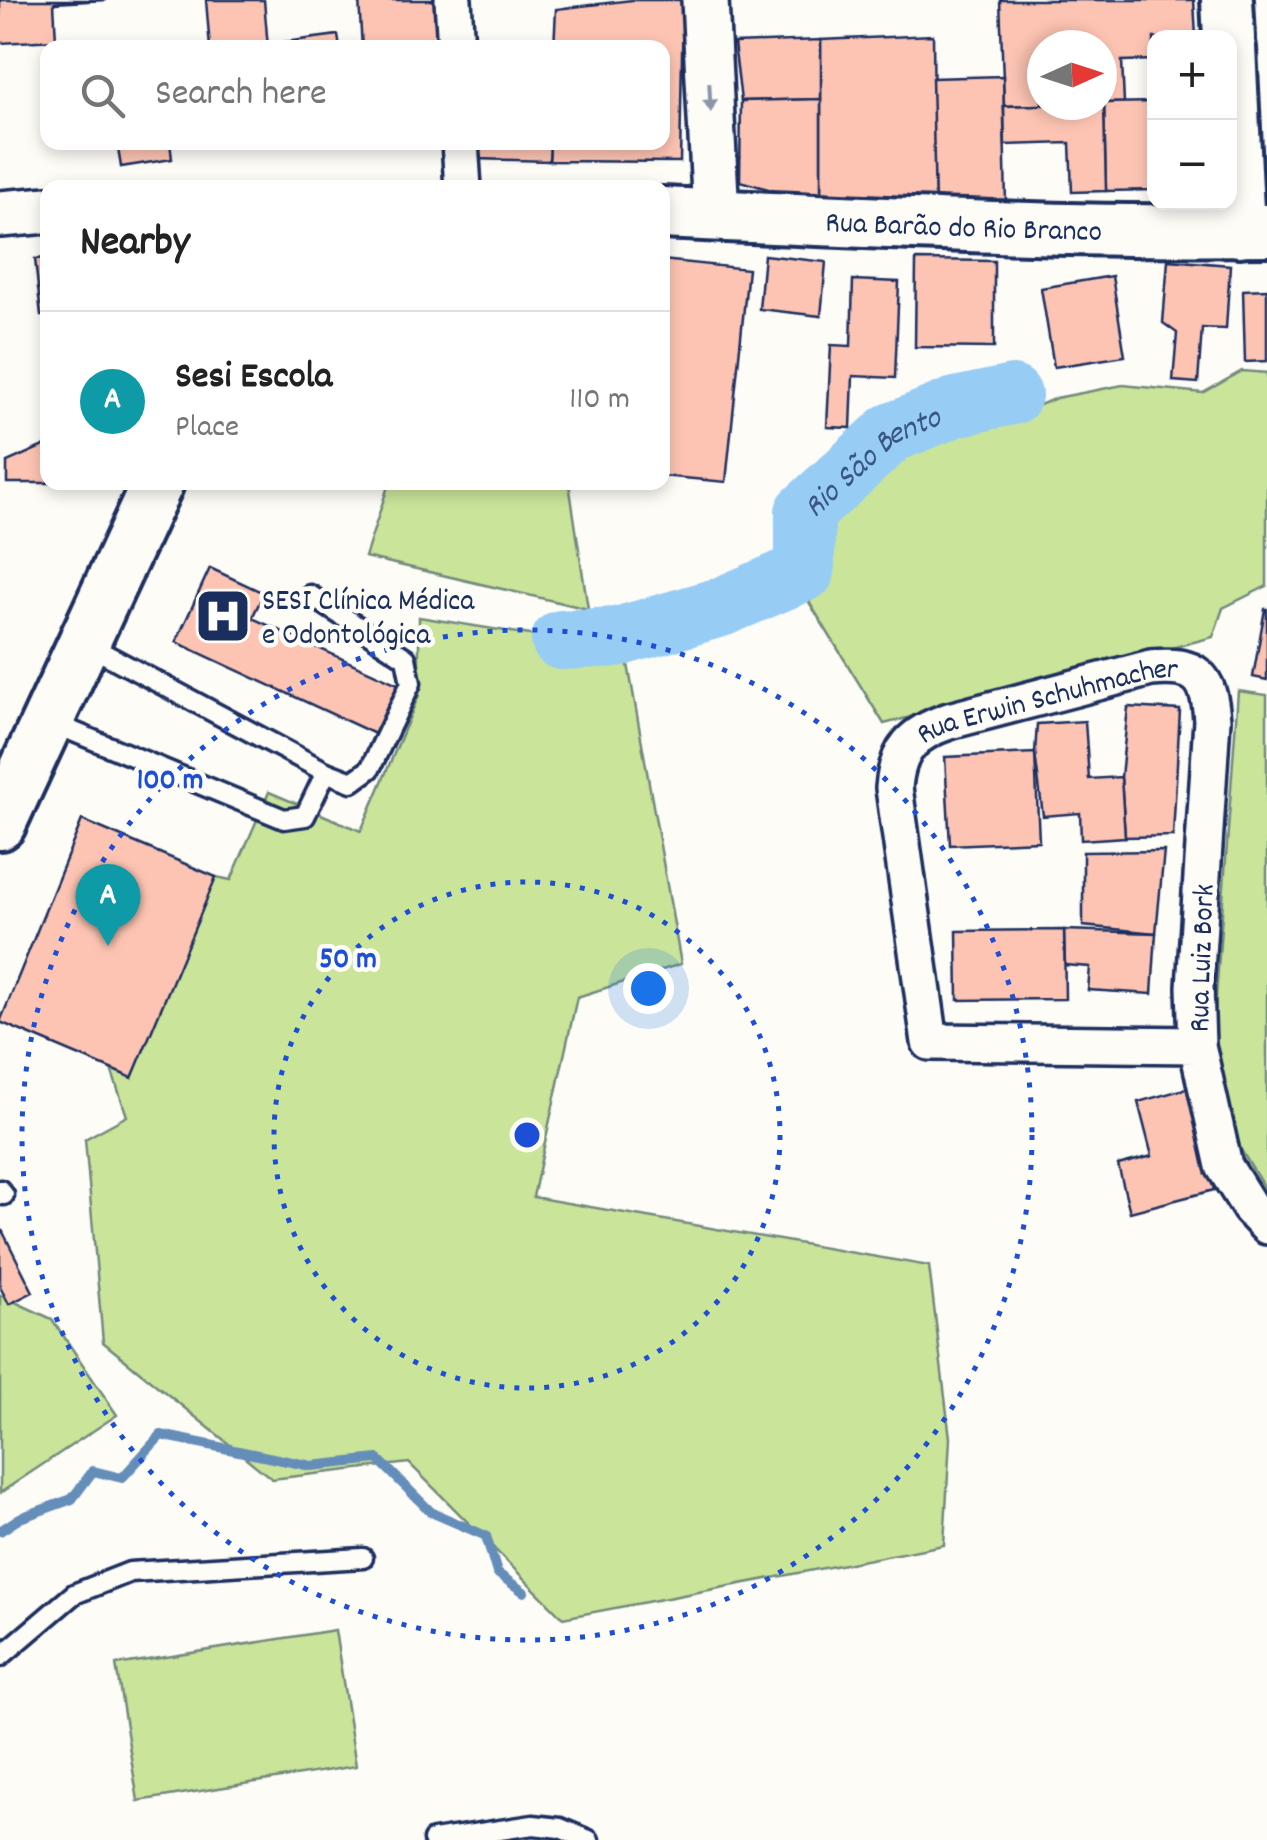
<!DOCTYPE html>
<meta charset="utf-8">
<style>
:root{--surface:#fff;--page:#f6f6f6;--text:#222;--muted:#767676;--line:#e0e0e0;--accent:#1b2f5e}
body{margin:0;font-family:Dekko,sans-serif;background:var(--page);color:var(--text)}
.controls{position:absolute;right:30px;top:30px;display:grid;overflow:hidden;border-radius:20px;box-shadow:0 5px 15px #0003}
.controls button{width:90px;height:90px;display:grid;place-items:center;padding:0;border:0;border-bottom:2px solid var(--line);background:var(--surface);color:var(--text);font:50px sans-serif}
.compass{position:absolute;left:1027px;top:30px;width:90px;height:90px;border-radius:50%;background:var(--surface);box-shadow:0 5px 15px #0003;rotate:87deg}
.you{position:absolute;left:648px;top:988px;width:35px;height:35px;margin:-25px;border:8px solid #fff;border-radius:50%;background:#1a73e8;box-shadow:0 0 0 15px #1a73e833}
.badge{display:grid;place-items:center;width:65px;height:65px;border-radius:50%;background:var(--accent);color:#fff;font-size:32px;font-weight:700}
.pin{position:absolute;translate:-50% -82px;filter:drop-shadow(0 2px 5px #0008)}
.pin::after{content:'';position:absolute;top:52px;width:35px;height:30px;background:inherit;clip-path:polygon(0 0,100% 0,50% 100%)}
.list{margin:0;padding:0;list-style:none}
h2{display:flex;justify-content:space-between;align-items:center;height:130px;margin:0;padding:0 40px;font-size:42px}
h2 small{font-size:32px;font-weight:400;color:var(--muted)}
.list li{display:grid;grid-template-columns:65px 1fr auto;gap:30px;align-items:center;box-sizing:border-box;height:180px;padding:0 40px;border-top:2px solid var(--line)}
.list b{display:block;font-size:38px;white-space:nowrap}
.list p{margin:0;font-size:32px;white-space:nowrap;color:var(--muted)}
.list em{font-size:32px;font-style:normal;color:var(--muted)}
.icon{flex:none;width:55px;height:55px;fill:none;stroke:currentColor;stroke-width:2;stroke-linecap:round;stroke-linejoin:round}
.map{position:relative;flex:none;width:1267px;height:1840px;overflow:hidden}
.search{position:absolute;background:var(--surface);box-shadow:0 5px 15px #0003;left:40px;top:40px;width:630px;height:110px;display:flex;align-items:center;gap:25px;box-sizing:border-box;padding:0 35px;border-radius:20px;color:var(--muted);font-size:38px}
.panel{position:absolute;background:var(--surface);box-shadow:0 5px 15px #0003;left:40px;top:180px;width:630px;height:310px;border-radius:20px}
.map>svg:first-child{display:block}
.green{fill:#cae49a;stroke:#728a7c;stroke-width:2.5}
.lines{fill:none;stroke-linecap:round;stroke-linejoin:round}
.stream{stroke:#658db9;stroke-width:10}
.river{stroke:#97ccf5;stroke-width:60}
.building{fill:#fdc4b3;stroke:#1b2f5e;stroke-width:2.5}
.service-casing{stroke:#1b2f5e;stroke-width:25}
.minor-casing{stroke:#1b2f5e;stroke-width:42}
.tertiary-casing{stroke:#1b2f5e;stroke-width:52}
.secondary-casing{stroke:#1b2f5e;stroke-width:58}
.service{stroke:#fdfcf7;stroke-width:18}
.minor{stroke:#fdfcf7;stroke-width:35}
.tertiary{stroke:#fdfcf7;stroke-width:45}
.secondary{stroke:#fdfcf7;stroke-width:50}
.oneway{fill:#8c96aa}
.ring{fill:none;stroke:#1d4ed8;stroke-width:5;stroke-dasharray:5 10}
.labels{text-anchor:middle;stroke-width:9;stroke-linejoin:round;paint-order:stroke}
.street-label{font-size:30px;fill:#1b2f5e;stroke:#fdfcf7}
.poi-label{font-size:30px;fill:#1b2f5e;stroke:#fdfcf7;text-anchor:start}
.water-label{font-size:32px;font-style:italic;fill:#3a5684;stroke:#fdfcf7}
.centre{fill:#1d4ed8;stroke:#fdfcf7;stroke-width:5}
.ring-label{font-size:30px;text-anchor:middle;font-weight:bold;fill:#1d4ed8;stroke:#fdfcf7;stroke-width:9;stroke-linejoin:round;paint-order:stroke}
</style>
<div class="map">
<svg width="1267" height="1840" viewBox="0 0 1267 1840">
<rect width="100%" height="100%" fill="#fdfcf7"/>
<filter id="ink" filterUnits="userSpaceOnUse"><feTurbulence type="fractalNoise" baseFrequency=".01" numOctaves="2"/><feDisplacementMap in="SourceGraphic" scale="20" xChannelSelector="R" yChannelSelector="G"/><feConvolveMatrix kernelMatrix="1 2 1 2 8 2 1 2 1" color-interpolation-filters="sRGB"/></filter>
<g filter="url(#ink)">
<g class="green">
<polygon points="1242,371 1267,373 1267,586 1223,608 1213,637 884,724 809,602 831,576 828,528 894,458 1009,418 1056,398 1123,385 1203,393"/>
<polygon points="389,483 569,483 588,609 365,557"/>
<polygon points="419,617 561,640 625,647 681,964 577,997 533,1197 929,1266 950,1438 944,1545 563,1618 409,1463 272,1479 103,1342 85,1139 127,1116 111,1069 216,877 231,880 269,792 361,831 419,695"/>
<polygon points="1238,691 1267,695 1267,1193 1229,1130 1213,1039"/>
<polygon points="0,1295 52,1319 117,1415 0,1493"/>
<polygon points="335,1630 356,1766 138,1801 116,1665"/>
</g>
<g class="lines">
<polyline class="stream" points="0,1531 20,1518 72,1499 93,1471 122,1478 161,1435 311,1466 378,1459 431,1512 486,1536 497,1573 524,1592"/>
<path class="river" id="s1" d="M561,640L617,637L721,607L805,571V512L891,433L955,407L1012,395"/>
</g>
<g class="building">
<polygon points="0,0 106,0 54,3 56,40 0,43"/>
<polygon points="206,0 264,0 268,48 210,48"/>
<polygon points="359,0 436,0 438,48 362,48"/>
<polygon points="632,0 683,0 680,162 549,161 550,142 662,142 662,48 554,48 556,9"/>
<polygon points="1000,0 1194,0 1196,38 1154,38 1154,60 1122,61 1124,103 1102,103 1102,45 1042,45 1042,105 1004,106"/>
<polygon points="338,35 340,48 278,48 277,43"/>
<polygon points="933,35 935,206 821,204 821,40"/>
<polygon points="821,40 821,99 741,101 734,43"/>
<polygon points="1003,76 1006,204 935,206 932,78"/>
<polygon points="821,99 821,204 740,181 741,101"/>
<polygon points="1154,102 1154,190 1106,191 1104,103"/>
<polygon points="1104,103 1106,191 1072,192 1070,143 1005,145 1004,106"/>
<polygon points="117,142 170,142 172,159 121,167"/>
<polygon points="475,142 550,142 549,161 475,159"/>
<polygon points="764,255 826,262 821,316 759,309"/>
<polygon points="48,258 48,316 41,316 35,259"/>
<polygon points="662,260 748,269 726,482 662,476"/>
<polygon points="916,260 994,261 994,348 915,347"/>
<polygon points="1168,260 1230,265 1226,329 1202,328 1198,383 1173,381 1177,333 1163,323"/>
<polygon points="1112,276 1125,356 1054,367 1041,288"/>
<polygon points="853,280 899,282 895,378 853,376 851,428 827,427 831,345 851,346"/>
<polygon points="1267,289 1267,361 1245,362 1243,290"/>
<polygon points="48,444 48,482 119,483 7,483 7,462"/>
<polygon points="210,568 264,593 252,618 398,684 375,734 176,642"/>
<polygon points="1265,609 1267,609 1267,680 1253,677"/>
<polygon points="1128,707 1180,710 1173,836 1125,837 1121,777"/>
<polygon points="1085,721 1089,779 1121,777 1125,837 1081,840 1080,813 1043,816 1035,753 1037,724"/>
<polygon points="1035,753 1039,841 950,845 945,757"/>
<polygon points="82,820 216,877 132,1078 0,1022"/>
<polygon points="1164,851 1156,933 1083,926 1083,852"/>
<polygon points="1064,930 1156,933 1152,994 1088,990 1090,967 1065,965"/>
<polygon points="1064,930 1065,999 958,1000 957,931"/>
<polygon points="1188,1088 1214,1190 1130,1212 1118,1165 1152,1156 1138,1102"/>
<polygon points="0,1226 33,1292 9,1304 0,1287"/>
</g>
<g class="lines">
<g class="service-casing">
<g id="service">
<polyline points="310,595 406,658 411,683 370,769 352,782 326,772"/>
<polyline points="50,722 284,819 305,816 326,772 88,645"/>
<polyline points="0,1190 4,1195"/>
<polyline points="0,1657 74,1594 130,1572 363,1558"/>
<polyline points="433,1840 533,1825 560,1828 589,1840"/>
</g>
</g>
<g class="minor-casing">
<g id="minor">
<polyline points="453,0 456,48"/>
<polyline points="460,142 463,188"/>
<path id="s2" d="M1197,1045L930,1042L894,788C897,749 913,733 949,721L1151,668C1196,664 1209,675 1212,720L1195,987L1197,1045L1224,1166L1250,1208L1267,1226"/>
</g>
</g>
<g class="tertiary-casing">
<g id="tertiary">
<polyline points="705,0 716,216"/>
<polyline points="0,214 48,210"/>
</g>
</g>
<g class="secondary-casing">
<g id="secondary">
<polyline points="1227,0 1229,38"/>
<polyline points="1230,48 1239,231"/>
<path id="s3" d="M662,213C864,222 1065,233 1267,230"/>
<polyline points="0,824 158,482"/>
</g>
</g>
<use href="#service" class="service"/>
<use href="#minor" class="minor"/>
<use href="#tertiary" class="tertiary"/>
<use href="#secondary" class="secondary"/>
</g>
<defs><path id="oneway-solid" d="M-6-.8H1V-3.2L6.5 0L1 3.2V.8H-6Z" transform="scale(2.5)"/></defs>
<use class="oneway" href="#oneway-solid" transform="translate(710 97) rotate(87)"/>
</g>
<g class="ring">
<circle cx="527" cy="1135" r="253"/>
<circle cx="527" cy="1135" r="505"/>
</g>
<defs>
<g id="hospital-square" transform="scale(2.875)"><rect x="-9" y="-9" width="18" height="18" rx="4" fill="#1b2f5e" stroke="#fdfcf7"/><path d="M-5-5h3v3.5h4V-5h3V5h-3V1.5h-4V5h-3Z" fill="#fff"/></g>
</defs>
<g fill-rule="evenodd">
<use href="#hospital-square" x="223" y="616"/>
</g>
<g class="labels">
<g class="street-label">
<text dy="10" stroke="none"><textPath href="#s3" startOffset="302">Rua Barão do Rio Branco</textPath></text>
<text dy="10" stroke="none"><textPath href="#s2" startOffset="718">Rua Erwin Schuhmacher</textPath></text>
<text transform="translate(1200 958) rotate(-88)" y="10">Rua Luiz Bork</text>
</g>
<g class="poi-label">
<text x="262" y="609">SESI Clínica Médica<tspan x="262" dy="34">e Odontológica</tspan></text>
</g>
<g class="water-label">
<text dy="11" stroke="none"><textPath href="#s1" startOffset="400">Rio São Bento</textPath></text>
</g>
</g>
<circle cx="527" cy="1135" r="15" class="centre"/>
<g class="ring-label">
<text x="170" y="788">100 m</text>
<text x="348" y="967">50 m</text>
</g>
</svg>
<div class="controls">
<button>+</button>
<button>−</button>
</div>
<svg class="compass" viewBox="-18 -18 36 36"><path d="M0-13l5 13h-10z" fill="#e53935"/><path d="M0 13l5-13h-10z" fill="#767676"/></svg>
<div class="you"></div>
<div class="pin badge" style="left:108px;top:946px;background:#0f9aa8">A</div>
<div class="search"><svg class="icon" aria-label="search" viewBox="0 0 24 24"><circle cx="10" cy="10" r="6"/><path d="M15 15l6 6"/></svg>Search here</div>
<section class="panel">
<h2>Nearby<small></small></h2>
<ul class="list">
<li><span class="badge" style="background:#0f9aa8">A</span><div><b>Sesi Escola</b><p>Place</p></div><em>110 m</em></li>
</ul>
</section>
</div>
